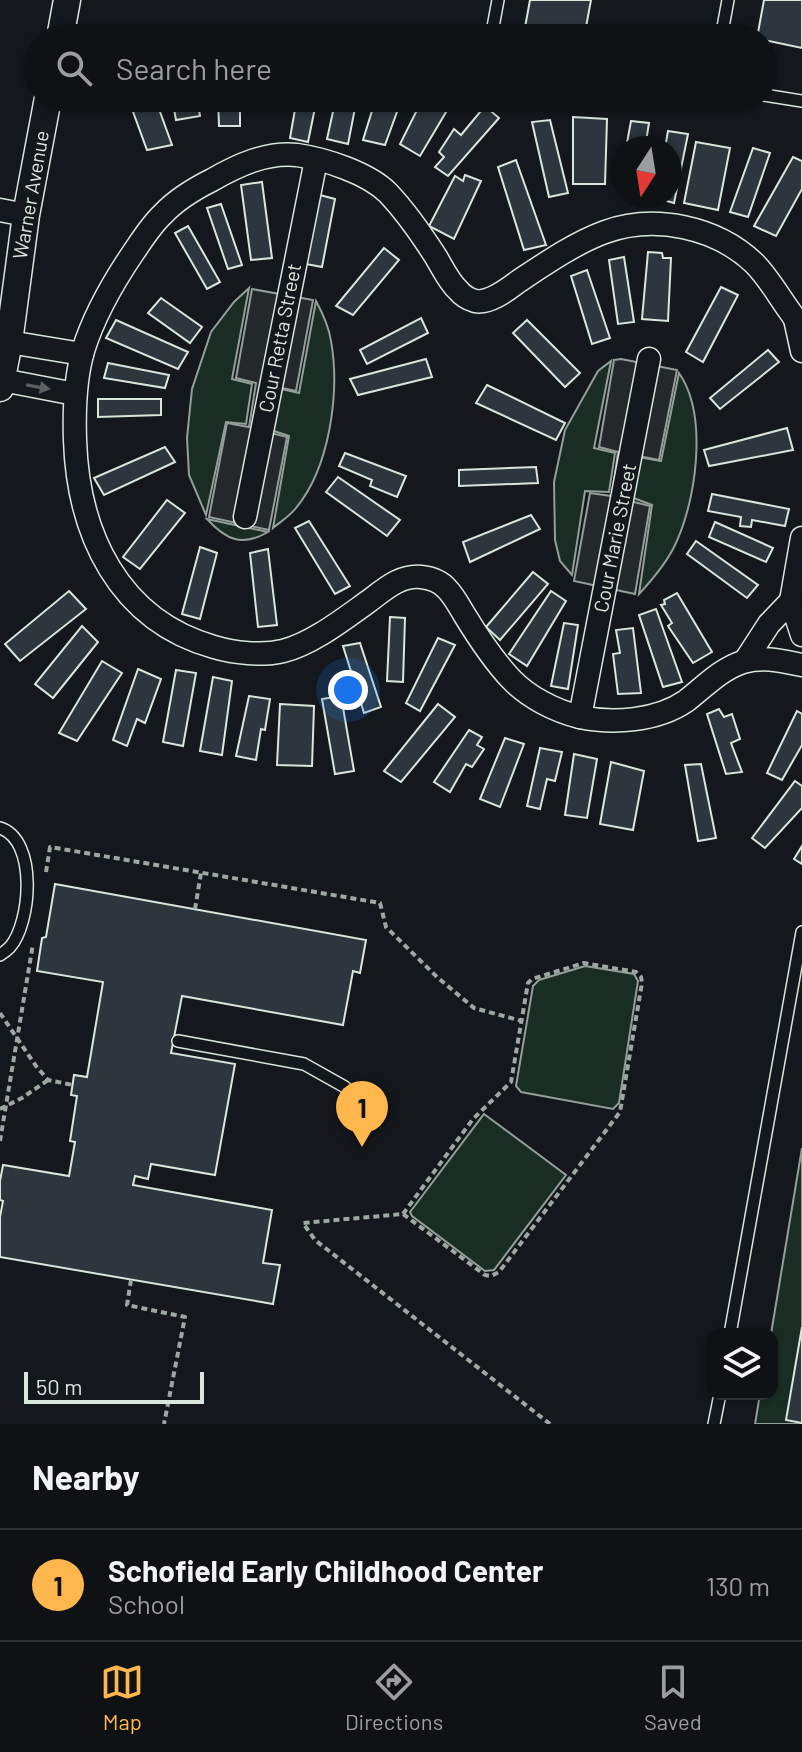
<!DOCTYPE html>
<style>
:root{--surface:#0f1215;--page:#181b1e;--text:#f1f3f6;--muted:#9b9ea0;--line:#2f3234;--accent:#ffb74d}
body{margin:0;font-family:Barlow,sans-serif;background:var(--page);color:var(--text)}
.controls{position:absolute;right:24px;bottom:24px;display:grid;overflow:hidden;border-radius:16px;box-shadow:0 2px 6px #0004}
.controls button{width:72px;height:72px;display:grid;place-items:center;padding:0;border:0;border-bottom:2px solid var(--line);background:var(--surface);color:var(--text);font:40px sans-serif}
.compass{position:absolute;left:610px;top:136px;width:72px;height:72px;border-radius:50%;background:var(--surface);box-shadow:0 2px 6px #0004;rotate:192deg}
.scale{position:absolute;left:24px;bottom:20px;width:180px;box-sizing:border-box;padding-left:8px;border:4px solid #d8e6dc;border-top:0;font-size:22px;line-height:28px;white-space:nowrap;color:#d8e6dc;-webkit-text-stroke:6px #14181c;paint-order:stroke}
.you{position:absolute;left:348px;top:690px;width:28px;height:28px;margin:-20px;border:6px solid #fff;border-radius:50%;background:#1a73e8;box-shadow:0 0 0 12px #1a73e833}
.badge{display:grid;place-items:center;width:52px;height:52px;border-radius:50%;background:var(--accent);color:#111;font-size:26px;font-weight:700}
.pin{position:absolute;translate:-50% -66px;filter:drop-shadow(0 2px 4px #0008)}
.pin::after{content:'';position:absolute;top:42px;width:28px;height:24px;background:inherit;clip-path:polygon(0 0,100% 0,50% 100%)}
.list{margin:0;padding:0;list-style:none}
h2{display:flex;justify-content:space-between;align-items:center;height:104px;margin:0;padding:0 32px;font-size:34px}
h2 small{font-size:26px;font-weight:400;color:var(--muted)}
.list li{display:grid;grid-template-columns:52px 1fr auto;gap:24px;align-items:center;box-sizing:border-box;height:112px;padding:0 32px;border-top:2px solid var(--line)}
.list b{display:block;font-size:30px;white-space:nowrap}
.list p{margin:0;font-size:26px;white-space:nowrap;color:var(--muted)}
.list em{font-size:26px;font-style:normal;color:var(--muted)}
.icon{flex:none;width:44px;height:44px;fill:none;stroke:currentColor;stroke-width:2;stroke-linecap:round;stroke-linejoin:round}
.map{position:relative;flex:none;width:802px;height:1424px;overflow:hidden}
.search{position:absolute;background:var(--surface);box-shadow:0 2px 6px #0004;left:24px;right:24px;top:24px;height:88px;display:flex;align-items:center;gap:20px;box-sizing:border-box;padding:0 28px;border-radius:44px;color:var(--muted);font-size:30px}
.sheet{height:216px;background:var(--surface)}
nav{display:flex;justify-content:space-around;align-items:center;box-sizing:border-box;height:112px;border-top:2px solid var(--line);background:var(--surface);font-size:22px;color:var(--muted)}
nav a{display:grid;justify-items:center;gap:4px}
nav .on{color:var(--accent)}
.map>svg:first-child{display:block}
.green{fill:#1a2d24;stroke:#939e99;stroke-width:2}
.parking{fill:#24282b;stroke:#939e99;stroke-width:2}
.building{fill:#2c363c;stroke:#d8e6dc;stroke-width:2}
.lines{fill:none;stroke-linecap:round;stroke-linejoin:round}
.service-casing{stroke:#d8e6dc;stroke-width:14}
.minor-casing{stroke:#d8e6dc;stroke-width:25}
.tertiary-casing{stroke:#d8e6dc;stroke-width:29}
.path{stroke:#9da8a2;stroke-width:4;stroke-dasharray:6 4;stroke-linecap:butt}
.service{stroke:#14181c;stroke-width:11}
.minor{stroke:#14181c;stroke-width:22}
.tertiary{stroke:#14181c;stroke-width:26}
.oneway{fill:#59605f}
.labels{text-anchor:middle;stroke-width:6;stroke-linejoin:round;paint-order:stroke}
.street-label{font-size:20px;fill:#d8e6dc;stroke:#14181c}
</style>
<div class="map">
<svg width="802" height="1424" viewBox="0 0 802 1424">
<rect width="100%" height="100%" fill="#14181c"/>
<g class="green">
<polygon points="249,288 232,379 252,384 246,424 226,422 206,515 189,475 187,438 192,389 211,332 234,302"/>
<path d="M316,301C323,314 329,327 331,341C340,392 330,467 296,508C290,516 280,522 273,528L289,436L268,429L277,388L299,393Z"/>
<polygon points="611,361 594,448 615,453 609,492 585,491 572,575 560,561 555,540 554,482 565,430 598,371"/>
<path d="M679,373C709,416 696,505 673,549C664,566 652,580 639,594L652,505L631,497L639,457L661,461Z"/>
<path d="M207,519L268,532C242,547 226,540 207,519Z"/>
<polygon points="585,966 634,974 638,981 619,1103 613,1109 521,1092 516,1086 533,986 539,980"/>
<polygon points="484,1114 566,1175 494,1270 485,1271 412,1216 410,1212"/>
<polygon points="802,1148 802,1424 755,1424 760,1394 772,1394 772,1334 771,1334"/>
</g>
<g class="parking">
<polygon points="252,289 313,300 296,391 277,387 267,432 287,437 269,530 209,517 227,423 249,427 256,383 236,378"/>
<polygon points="621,359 677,370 659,460 638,456 630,501 650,506 635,594 574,581 590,493 612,496 618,452 599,447 614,360"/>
</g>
<g class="building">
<polygon points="530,0 591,0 584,38 523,38"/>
<polygon points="764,0 802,0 802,48 764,40 764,38 757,38"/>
<polygon points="128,98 155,98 172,145 147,150"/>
<polygon points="172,98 197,98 200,116 176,120"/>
<polygon points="218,98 240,98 240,126 219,126"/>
<polygon points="297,98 317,98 308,142 290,138"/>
<polygon points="336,98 357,98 348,144 327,139"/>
<polygon points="376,98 402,98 385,145 363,140"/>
<polygon points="423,98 445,98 452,102 420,156 400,144"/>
<polygon points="485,106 499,118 448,176 435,167 444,157 439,152 454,129 461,135"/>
<polygon points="573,117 607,119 605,184 573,184"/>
<polygon points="550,120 568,193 549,197 532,122"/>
<polygon points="631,121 649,123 645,148 626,148"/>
<polygon points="668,131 688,134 674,203 656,198 656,196 670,196 670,148 665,148"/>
<polygon points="696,142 730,148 718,210 684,203"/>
<polygon points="753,148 770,153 748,217 730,212"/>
<polygon points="793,157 802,161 802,189 776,236 754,226"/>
<polygon points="516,160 546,245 524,250 498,167"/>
<polygon points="465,175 481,181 454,239 429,226 455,176 463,181"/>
<polygon points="262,182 272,258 251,260 241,185"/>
<polygon points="320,195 335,199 322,267 306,264"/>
<polygon points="221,204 242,265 228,269 207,208"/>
<polygon points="188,226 220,282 207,289 175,233"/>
<polygon points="384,248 399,260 353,315 336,306"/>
<polygon points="648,252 662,253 663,258 671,258 668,321 642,319"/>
<polygon points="624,257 634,322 618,324 609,260"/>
<polygon points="587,270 610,338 592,344 571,276"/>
<polygon points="721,287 738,295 703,362 686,352"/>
<polygon points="161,298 202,327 190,343 148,313"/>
<polygon points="421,318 428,333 367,364 360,350"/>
<polygon points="116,320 188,352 178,369 106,338"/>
<polygon points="527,320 580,373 565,387 513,333"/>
<polygon points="768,350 779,362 720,409 710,398"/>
<polygon points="426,359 432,377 358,395 350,379"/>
<polygon points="108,363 169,375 165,388 104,378"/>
<polygon points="487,385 565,423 556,440 476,403"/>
<polygon points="98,399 161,399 161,415 98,417"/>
<polygon points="787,428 793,450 709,466 704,450"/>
<polygon points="165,447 175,462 104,495 94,478"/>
<polygon points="345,453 406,476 397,497 370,486 372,480 339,466"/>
<polygon points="536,467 538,483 459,486 459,470"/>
<polygon points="338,477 400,520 387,536 326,492"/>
<polygon points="712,494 789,509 785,526 752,520 751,527 740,526 741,517 708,511"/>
<polygon points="167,500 185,513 140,569 123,557"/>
<polygon points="531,515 540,529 470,562 463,542"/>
<polygon points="309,521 350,586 335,594 295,528"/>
<polygon points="715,522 773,548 766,562 709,537"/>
<polygon points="696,541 758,585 747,598 687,554"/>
<polygon points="200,547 217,553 200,619 182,614"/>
<polygon points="268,549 277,625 258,627 250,553"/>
<polygon points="533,572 548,584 500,640 486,627"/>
<polygon points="69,591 86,609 20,661 5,644"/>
<polygon points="551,591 566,601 527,666 509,654"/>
<polygon points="677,593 712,652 693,663 668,626 672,623 661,605 665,604 664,600"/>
<polygon points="656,609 682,682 663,687 639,615"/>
<polygon points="390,617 405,618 403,682 387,681"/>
<polygon points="564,623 578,625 568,689 551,686"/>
<polygon points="82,626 98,642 53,698 35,684"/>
<polygon points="633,628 641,693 618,694 613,654 620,653 616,630"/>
<polygon points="438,638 455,645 420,711 406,703"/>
<polygon points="360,643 381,707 364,713 343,646"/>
<polygon points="102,661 122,673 77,741 59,733"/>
<polygon points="138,669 161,679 145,723 137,719 127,746 113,740"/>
<polygon points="176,670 196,673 183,746 163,742"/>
<polygon points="213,677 232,681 222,755 200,751"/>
<polygon points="249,696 270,699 265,730 261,729 256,760 236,756"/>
<polygon points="341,696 354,771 335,774 322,699"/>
<polygon points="280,704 314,706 312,766 277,765"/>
<polygon points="438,704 455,717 401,782 384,771"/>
<polygon points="719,709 724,717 732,714 740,739 731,743 742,772 726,774 707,714"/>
<polygon points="797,711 802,714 802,745 782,780 767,773"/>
<polygon points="469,730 482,737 477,745 484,749 472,767 466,764 450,792 434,782"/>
<polygon points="505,738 524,744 500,807 480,799"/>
<polygon points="540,748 562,752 555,781 547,779 540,809 527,806"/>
<polygon points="574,754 597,759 587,818 565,815"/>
<polygon points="611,762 644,771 633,830 600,824"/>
<polygon points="701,764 716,838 698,841 685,765"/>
<polygon points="795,781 802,786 802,808 765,848 752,838"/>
<polygon points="802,846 802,864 794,859"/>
<polygon points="55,884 366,940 360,973 353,971 343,1025 182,996 171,1053 235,1064 215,1175 151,1164 148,1179 135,1176 133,1185 272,1210 263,1263 280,1265 273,1304 0,1257 0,1217 3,1201 0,1200 0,1181 3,1165 69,1176 75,1142 70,1141 77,1096 71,1095 74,1075 87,1077 103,982 37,971 42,938 46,937"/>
<polygon points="802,1327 802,1423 786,1420"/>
</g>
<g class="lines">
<g class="service-casing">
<g id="service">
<polyline points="443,35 457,38"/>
<polyline points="491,38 498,0"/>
<polyline points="721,38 728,0"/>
<polyline points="764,95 802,101"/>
<path d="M0,828C38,840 31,923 10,947C7,950 3,953 0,955"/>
<polyline points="178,1041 304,1064 345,1087"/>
<polyline points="730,1334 802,932"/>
<polyline points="714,1424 720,1394"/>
</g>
</g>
<g class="minor-casing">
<g id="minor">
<polyline points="0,210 26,215"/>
<polyline points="795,319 802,351"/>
<path d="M802,327C784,307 773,282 754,263C716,227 655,214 605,232C575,243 546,263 519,281C508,289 490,304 475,301C468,299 462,295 458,290C449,282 442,267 436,257C422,235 406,212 388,193C368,173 325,159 297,155C266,152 238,165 212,180C194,189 177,199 163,214C151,225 142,240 133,253C112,284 94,315 83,351C75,379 74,410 75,440C78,533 118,620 214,647C234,653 262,656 283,651C312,644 345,618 369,601C385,589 400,575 421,577C431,578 441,582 447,589C454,596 459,606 464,614C478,637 492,659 511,679C528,697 555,711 580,717C613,724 657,721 686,701C704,687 721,669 743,662C764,656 782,661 802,665"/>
<polyline points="9,342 82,354"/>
<polyline points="2,380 75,394"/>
<polyline points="245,517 316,160"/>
<polyline points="802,538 791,601 802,635"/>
<polyline points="745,661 769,624 791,601"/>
<polyline points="580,717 649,359"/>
</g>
</g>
<g class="tertiary-casing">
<g id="tertiary">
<polyline points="60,38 67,0"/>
<polyline points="0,388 9,342 26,215 48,98"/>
</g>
</g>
<g class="path">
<polyline points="46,872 50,847 380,903 386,927 437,977 474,1008 522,1021"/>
<polyline points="195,909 201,873"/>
<polyline points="0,1013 36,1066 48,1080 73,1085"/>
<polyline points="0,1109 22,1098 48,1080"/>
<polyline points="0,1141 33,944"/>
<polyline points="403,1214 473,1119 511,1082 528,983 532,979 584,963 636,972 641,977 642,983 620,1112 499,1272 491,1276 485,1275 403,1214 303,1223 315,1240 550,1424"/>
<polyline points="131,1280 127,1305 185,1317 164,1424"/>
</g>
<use href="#service" class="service"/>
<use href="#minor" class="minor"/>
<use href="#tertiary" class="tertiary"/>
</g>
<defs><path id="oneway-solid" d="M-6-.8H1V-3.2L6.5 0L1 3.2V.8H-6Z" transform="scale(2)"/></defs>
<use class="oneway" href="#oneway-solid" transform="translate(38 387) rotate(10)"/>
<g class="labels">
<g class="street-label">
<text transform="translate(31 195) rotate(-80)" y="7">Warner Avenue</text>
<text transform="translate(280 338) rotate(-79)" y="7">Cour Retta Street</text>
<text transform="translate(615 538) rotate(-79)" y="7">Cour Marie Street</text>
</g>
</g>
</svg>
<div class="controls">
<button><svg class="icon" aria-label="layers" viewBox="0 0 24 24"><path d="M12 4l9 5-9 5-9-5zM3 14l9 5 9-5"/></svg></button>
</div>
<svg class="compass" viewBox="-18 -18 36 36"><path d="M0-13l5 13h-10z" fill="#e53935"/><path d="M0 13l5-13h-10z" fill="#9b9ea0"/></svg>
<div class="scale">50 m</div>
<div class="you"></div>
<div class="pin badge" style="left:362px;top:1147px">1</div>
<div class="search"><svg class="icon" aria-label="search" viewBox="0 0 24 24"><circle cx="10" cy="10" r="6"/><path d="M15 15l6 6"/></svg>Search here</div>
</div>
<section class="sheet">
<h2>Nearby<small></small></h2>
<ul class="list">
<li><span class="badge">1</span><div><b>Schofield Early Childhood Center</b><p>School</p></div><em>130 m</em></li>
</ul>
</section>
<nav>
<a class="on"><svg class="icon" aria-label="map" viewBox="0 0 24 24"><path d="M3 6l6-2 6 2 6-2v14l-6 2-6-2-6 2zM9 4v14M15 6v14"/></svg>Map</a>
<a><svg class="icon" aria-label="directions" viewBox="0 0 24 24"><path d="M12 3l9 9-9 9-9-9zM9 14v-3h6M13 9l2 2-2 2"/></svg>Directions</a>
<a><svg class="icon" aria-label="saved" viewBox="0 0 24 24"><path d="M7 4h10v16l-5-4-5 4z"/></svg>Saved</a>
</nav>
